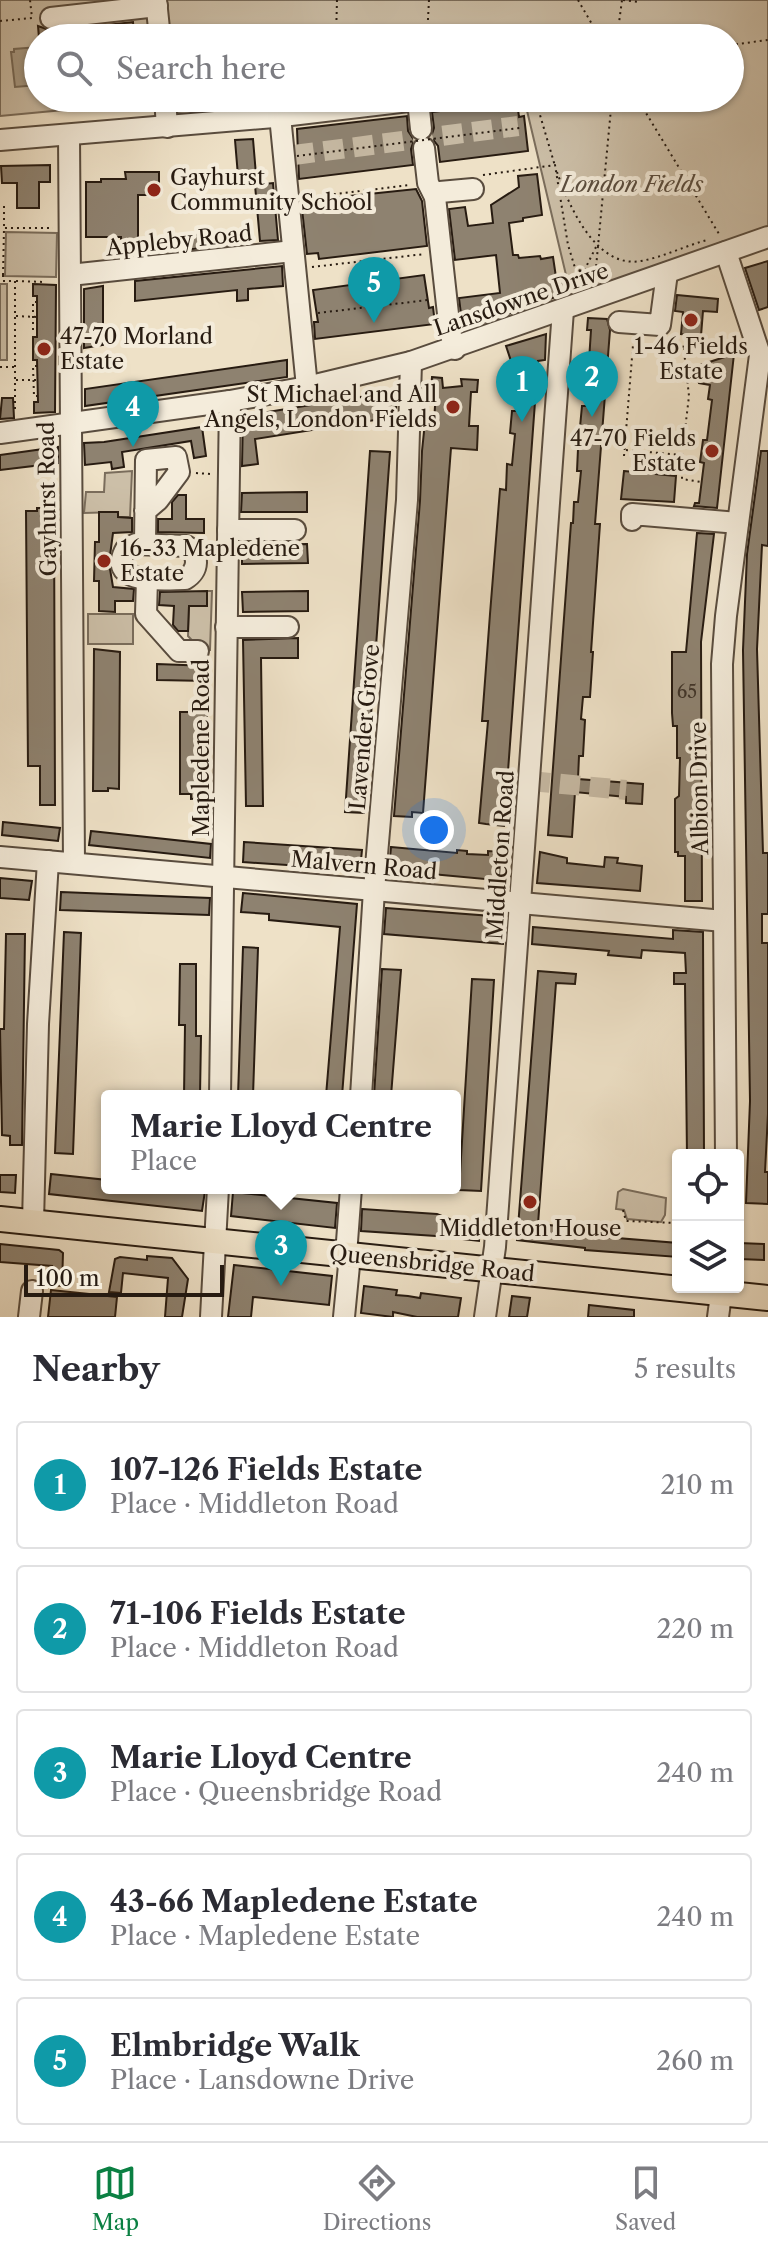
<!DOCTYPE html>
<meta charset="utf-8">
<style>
:root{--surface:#fff;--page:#f2f2f3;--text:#2b2b33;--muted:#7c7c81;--line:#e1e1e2;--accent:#0b8043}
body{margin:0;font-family:"Libre Caslon Text",serif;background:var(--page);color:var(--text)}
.controls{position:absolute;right:24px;bottom:24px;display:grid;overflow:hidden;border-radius:8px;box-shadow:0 2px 6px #0004}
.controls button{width:72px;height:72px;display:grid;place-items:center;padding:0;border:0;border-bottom:2px solid var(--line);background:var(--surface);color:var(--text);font:40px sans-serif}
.scale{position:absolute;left:24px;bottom:20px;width:200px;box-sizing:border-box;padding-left:8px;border:4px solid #271b11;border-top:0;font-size:22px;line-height:28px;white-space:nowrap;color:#271b11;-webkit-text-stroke:6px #f4ecdb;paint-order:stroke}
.you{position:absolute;left:434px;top:830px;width:28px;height:28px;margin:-20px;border:6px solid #fff;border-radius:50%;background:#1a73e8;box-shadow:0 0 0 12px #1a73e833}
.badge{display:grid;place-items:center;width:52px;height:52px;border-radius:50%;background:var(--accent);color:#fff;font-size:26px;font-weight:700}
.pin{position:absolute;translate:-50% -66px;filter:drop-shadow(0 2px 4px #0008)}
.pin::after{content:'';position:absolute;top:42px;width:28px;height:24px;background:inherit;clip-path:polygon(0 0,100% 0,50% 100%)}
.popup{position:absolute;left:101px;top:1090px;width:360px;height:104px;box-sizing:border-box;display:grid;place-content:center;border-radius:8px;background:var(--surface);filter:drop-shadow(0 2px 6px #0005);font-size:26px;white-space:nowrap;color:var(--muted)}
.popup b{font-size:30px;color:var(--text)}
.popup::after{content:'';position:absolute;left:50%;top:100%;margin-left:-16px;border:16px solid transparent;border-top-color:var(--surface)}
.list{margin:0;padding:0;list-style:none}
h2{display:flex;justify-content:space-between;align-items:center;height:104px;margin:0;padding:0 32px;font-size:34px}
h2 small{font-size:26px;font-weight:400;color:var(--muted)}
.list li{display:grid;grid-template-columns:52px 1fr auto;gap:24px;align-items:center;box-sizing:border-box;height:128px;margin:0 16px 16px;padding:0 16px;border:2px solid var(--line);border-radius:8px}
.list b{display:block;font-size:30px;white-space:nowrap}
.list p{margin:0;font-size:26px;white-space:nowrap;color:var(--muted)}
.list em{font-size:26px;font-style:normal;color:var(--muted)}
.icon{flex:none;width:44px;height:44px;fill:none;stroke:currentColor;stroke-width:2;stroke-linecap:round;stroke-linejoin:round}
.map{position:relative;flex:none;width:768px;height:1317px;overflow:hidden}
.search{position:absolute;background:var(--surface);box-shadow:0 2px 6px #0004;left:24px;right:24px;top:24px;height:88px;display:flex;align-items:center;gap:20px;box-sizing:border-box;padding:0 28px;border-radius:44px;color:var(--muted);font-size:30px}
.sheet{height:824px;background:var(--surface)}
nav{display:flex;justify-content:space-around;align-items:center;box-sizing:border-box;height:112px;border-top:2px solid var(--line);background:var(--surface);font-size:22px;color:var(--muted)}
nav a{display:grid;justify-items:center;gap:4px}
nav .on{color:var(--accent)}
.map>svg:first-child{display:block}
.green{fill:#ccbfa8;stroke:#7a6d5c;stroke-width:2}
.water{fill:#aa9e89;stroke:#766a59;stroke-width:2}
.building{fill:#8e8270;stroke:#271b11;stroke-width:2}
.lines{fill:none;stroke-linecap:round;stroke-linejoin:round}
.minor-tunnel{stroke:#c6b9a3;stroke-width:20;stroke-dasharray:20 10;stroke-linecap:butt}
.minor-casing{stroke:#594c3e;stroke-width:24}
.major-casing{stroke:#271b11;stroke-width:28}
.path{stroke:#271b11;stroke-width:2;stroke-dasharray:2 4;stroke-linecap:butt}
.minor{stroke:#f4ecdb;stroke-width:20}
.major{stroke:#eee1c7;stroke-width:24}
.path-bridge{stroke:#271b11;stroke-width:2;stroke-dasharray:2 4;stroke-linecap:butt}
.poi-dot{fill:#8f2418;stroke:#f4ecdb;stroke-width:3}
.labels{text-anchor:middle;stroke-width:8;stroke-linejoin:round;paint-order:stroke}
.number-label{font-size:18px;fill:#413529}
.poi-label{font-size:22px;fill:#271b11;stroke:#f4ecdb;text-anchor:start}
.park-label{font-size:22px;font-style:italic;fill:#594c3e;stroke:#f4ecdb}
.street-label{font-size:22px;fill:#271b11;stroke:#f4ecdb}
</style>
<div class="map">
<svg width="768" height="1317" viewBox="0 0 768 1317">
<rect width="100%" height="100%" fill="#eee1c7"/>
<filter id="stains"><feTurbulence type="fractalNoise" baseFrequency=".0025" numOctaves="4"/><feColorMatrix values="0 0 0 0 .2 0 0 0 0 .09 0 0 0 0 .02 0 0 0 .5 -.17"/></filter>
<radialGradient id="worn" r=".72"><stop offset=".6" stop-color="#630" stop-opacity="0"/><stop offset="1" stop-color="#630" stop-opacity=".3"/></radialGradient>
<g class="green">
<polygon points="0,0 768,0 768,227 571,296 524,98 730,98 730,38 38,38 38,98 158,98 159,101 0,116"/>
<polygon points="168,98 320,98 169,113"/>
<polygon points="6,232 57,233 56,277 5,276"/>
<rect x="0" y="284" width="7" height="76"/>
<polygon points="132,471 130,517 118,517 118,512 84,513 86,492 104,492 105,473"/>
<polygon points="207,591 212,591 210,650 201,650 188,636 189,606 207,606"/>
<rect x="88" y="614" width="45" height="30"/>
<polygon points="623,1189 666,1198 665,1215 661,1222 627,1219 624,1210 616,1209 618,1192"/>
</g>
<polygon class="water" points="38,47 38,85 15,87 11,52 14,52 14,49"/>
<g class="building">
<polygon points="133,22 134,35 103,38 39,38 38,26 52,31"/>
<polygon points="517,102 519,117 524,116 528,151 440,162 438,146 431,137 434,128 432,112"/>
<polygon points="407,116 408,131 414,140 411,149 413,165 299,179 297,129"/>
<polygon points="253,139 256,175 238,176 235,140"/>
<polygon points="50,165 50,182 39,182 39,208 17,208 17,183 2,183 1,166"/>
<polygon points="125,172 159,172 159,195 138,195 138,244 121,244 121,237 86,237 86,182 101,182 101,179 126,179"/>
<polygon points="537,174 542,215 523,218 523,221 509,223 513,255 518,255 519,258 540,256 541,259 553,257 557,284 567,283 570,292 463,330 459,298 500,293 496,255 455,260 449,209 465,207 468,226 493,223 491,205 519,187 518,176"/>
<polygon points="273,183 278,240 260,241 255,185"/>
<polygon points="416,189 422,201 427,246 319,259 318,253 307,254 302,209 313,208 312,200"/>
<polygon points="229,232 230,245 175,251 174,237"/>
<polygon points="768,261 768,307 759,310 745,268"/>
<polygon points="282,266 283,286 248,289 248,300 237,301 237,290 135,301 135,281"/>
<polygon points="424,275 429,308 433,307 435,324 315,339 314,322 318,322 313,290"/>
<polygon points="33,284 56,285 55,412 34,413 34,402 38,402 37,360 33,360 33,337 37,337 37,296 33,296"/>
<polygon points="103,286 103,345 84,348 84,289"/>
<polygon points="677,295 718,299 717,312 703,311 701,336 681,334 683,312 675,311"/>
<polygon points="588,318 607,319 610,330 595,524 600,524 593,623 591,652 593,652 590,697 583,697 581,719 585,720 583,756 579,756 578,779 643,784 642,804 626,803 626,797 575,792 572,837 548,835 571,523 573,523 574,502 578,502 581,471 577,471 578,449 582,449 584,427 580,427 582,406 586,406 588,384 584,383 585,361 589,361 591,330 587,330"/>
<polygon points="546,334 545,360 538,361 504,826 486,824 479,823 488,721 482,721 490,614 500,489 506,490 507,464 512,465 515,434 510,433 512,411 516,411 519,380 514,380 515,373 506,346"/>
<polygon points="734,354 717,508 694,506 695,503 699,503 704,463 700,462 703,440 707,440 712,400 708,399 710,385 699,383 694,367"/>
<polygon points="287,360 287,377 85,406 85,389"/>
<polygon points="432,377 442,378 443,388 462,386 461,379 478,380 477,392 471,392 469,426 478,426 477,450 451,448 423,813 412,812 412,817 394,816 420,501 422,451 425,422 434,423 436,389 431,389"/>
<polygon points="397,391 396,410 387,411 388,418 255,439 258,464 242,466 243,416"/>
<polygon points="2,398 13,398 14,418 0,419"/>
<polygon points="202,427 206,456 194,458 191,441 122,452 124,467 112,469 111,462 85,465 84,443 104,442"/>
<polygon points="58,447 58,463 0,470 0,455"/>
<polygon points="370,451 390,452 364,813 345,812"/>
<polygon points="761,451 768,451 768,546 762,545 757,649 763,853 768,853 768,914 762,914 762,943 768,943 768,1114 765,1172 768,1172 768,1204 746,1203 750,1101 743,650 747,554"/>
<polygon points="624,471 676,476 674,502 621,499"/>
<polygon points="307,492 307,512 241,512 242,493"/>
<polygon points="178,495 186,495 186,519 204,519 204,533 158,532 158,519 172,519 172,502"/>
<polygon points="37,508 54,508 55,805 40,805 40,766 28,766 26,511 37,511"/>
<polygon points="99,512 118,512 118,517 132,518 132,532 113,533 109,563 113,587 134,589 133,601 115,601 115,612 99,611 99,581 94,581 95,542 99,542"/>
<polygon points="697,533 714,534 701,642 702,901 685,901 685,856 678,856 678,852 675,852 675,799 679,796 680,758 677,758 677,726 673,726 672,713 672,652 686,652"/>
<polygon points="307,544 308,563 242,564 242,545"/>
<polygon points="207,591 207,606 189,606 188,631 178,631 173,625 174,606 159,605 160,592"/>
<polygon points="308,591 308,611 243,612 242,592"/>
<polygon points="298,638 298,658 261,658 263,806 246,806 243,640"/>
<polygon points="94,649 120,652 119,789 108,788 108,791 93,791"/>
<polygon points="157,664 209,666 208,681 157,680"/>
<polygon points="191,707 207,707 207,798 191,799 191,794 180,794 180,712 191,712"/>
<polygon points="3,822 60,828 58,841 2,835"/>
<polygon points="91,831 211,844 210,858 89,845"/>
<polygon points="244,842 362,850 360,870 243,862"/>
<polygon points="391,847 457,853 457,850 467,851 467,854 488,855 488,851 502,852 508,854 506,881 389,870"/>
<polygon points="540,852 567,858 567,863 604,867 605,857 618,858 617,863 642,866 640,891 537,883"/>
<polygon points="0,878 32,881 29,900 0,898"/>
<polygon points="61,892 210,898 209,915 60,910"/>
<polygon points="243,893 357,904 342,1096 326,1096 340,927 269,920 269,914 241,912"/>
<polygon points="386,908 505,917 503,944 384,934"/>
<polygon points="533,927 673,939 673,930 703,932 704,1155 687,1155 685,984 674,984 674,973 686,973 685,953 642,950 641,958 608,955 609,951 532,944"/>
<polygon points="64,932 81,933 73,1154 55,1153"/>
<polygon points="6,934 25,934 22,1145 10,1145 10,1136 2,1135 0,1029 4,1029"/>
<polygon points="243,947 258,948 253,1096 238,1096"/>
<polygon points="180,964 196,964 196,1036 201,1036 200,1096 184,1096 185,1025 179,1025"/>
<polygon points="382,969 401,970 391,1096 374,1096"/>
<polygon points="538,971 576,974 575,984 556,983 538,1224 580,1228 580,1235 678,1243 678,1257 585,1250 585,1248 517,1240"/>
<polygon points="472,979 494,980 481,1191 459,1190"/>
<polygon points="51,1174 107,1180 107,1188 180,1188 205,1191 202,1211 49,1194"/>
<polygon points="0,1175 16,1175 15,1193 0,1192"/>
<polygon points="233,1192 337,1203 335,1228 231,1216"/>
<polygon points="362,1209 437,1214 462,1224 480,1225 479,1241 436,1236 361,1231"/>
<polygon points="739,1243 764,1244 764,1260 739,1259"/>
<polygon points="0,1244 59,1250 63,1253 62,1286 50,1285 52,1266 0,1262"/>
<polygon points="147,1256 172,1258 188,1279 182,1317 165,1317 168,1278 123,1273 121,1293 109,1292 115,1259 120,1257 147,1260"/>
<polygon points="234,1265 332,1276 329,1305 253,1297 251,1317 228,1317"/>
<polygon points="364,1286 397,1290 396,1295 408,1296 420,1298 421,1293 461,1298 458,1317 417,1317 393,1312 393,1317 361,1313"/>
<polygon points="51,1290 117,1297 115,1317 48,1317"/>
<polygon points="512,1296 530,1298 527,1317 509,1317"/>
<polygon points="589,1305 634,1310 634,1317 588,1317"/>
</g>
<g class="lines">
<g class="minor-tunnel">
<polyline points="294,155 518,126"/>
<polyline points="530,781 626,790"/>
</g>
<g class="minor-casing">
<g id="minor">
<polyline points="156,0 160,38"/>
<polyline points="51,18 157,6"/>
<polyline points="165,98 167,127"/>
<polyline points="418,100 421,129"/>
<polyline points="280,116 307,387"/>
<polyline points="69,135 74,863"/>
<polyline points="0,140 274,117 434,98"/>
<polyline points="424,148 428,183 435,197 450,332 455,349"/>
<polyline points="435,197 440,192 473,189"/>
<polyline points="70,275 293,251"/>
<polyline points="619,322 660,325 667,273"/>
<polyline points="0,433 230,401 307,387 411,362 768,237"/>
<polyline points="145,511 158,500 179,472 176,457 146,460 145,544"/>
<polyline points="632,520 632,514 738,523"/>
<polyline points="228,530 295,530"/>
<path d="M136,544L186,546C200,554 199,571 185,579C165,579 105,586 126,549Z"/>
<polyline points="147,578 146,614 179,651 198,651"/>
<polyline points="226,627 288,627"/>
<polyline points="0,857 724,921"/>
<polyline points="220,1096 230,401"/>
<polyline points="361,1096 374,890 407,500 411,362"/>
<polyline points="726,1155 722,664 726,616 760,355 726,252"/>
<polyline points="33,1222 38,1024 48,861"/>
<polyline points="346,1255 351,1188"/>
<polyline points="29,1317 32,1291"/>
<polyline points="211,1317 218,1188"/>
<polyline points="344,1317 350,1255"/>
<polyline points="485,1317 495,1247 563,310"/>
<polyline points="718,1317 722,1287"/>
</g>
</g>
<g class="major-casing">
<polyline id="major" points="0,1219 768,1298"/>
</g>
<g class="path">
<polyline points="578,0 600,38"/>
<polyline points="623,0 638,2 638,0"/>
<polyline points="0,21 32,18 30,0"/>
<polyline points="336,38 337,0"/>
<polyline points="427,38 429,0"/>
<polyline points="617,38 622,0"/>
<polyline points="730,45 768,40"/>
<polyline points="188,98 195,106"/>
<polyline points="535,98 555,166"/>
<polyline points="637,98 719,234"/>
<polyline points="221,103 272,98"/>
<path d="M557,172C569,206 596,269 641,261C663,257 685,246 707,240"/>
<polyline points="483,175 555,165 568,245 579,281"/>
<polyline points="304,198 409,185"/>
<polyline points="4,226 4,202"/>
<polyline points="312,267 425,254"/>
<polyline points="3,275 3,281 15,281 15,410"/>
<polyline points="3,275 4,228 53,228"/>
<polyline points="595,278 612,98"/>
<polyline points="16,281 45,282"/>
<polyline points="579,281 596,247"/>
<polyline points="37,302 33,302 33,331 37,331"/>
<polyline points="318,313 428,300"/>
<polyline points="16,316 37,317"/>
<polyline points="37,366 33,366 34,396 38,396"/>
<polyline points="0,367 15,367"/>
<polyline points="16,380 38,380"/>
<polyline points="626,450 682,455 682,479 701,482"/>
<polyline points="682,455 689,396 683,342"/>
<polyline points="624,456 633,345 684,349"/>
<polyline points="196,473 210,474"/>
<polyline points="623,1210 626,1221 678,1223"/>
</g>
<use href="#minor" class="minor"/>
<use href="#major" class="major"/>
<polyline class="path-bridge" points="297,156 520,128"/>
</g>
<g class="poi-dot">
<circle cx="154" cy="190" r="8"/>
<circle cx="691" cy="320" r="8"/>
<circle cx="44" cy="349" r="8"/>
<circle cx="453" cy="407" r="8"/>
<circle cx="712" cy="451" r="8"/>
<circle cx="104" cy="561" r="8"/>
<circle cx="530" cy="1202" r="8"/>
</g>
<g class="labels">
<g class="number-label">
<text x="687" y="698">65</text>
</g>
<g class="poi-label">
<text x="170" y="185">Gayhurst<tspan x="170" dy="25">Community School</tspan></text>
<text x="60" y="344">47-70 Morland<tspan x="60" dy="25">Estate</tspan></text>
<text x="691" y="354" text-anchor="middle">1-46 Fields<tspan x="691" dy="25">Estate</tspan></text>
<text x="437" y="402" text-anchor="end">St Michael and All<tspan x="437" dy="25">Angels, London Fields</tspan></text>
<text x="696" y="446" text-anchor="end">47-70 Fields<tspan x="696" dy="25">Estate</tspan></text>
<text x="120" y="556">16-33 Mapledene<tspan x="120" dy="25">Estate</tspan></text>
<text x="530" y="1236" text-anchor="middle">Middleton House</text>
</g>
<g class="park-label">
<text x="632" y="192">London Fields</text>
</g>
<g class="street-label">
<text transform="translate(179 240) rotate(-6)" y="8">Appleby Road</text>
<text transform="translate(521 299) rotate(-19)" y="8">Lansdowne Drive</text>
<text transform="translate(47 499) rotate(-91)" y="8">Gayhurst Road</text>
<text transform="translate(364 727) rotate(-85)" y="8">Lavender Grove</text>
<text transform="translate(201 748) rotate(-90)" y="8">Mapledene Road</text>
<text transform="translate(699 788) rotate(-91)" y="8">Albion Drive</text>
<text transform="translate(500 855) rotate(-86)" y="8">Middleton Road</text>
<text transform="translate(364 865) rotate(5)" y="8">Malvern Road</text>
<text transform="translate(432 1263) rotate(6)" y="8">Queensbridge Road</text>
</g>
</g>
<rect width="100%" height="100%" filter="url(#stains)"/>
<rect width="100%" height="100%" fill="url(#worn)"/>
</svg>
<div class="controls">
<button><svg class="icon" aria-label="locate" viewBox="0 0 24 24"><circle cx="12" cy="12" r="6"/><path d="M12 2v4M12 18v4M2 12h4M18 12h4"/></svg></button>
<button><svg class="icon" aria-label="layers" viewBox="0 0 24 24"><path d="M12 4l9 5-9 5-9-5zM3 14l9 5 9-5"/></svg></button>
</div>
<div class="scale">100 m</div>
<div class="you"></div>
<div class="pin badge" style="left:522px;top:422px;background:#0f9aa8">1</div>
<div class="pin badge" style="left:592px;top:417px;background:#0f9aa8">2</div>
<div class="pin badge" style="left:281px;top:1286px;background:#0f9aa8">3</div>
<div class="popup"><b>Marie Lloyd Centre</b>Place</div>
<div class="pin badge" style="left:133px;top:447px;background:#0f9aa8">4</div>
<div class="pin badge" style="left:374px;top:323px;background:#0f9aa8">5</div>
<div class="search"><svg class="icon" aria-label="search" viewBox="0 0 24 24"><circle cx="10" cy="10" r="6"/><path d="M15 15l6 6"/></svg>Search here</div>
</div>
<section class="sheet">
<h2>Nearby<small>5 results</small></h2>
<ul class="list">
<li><span class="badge" style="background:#0f9aa8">1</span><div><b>107-126 Fields Estate</b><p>Place · Middleton Road</p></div><em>210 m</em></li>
<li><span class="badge" style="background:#0f9aa8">2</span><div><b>71-106 Fields Estate</b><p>Place · Middleton Road</p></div><em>220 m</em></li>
<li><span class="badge" style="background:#0f9aa8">3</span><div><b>Marie Lloyd Centre</b><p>Place · Queensbridge Road</p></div><em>240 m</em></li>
<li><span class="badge" style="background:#0f9aa8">4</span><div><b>43-66 Mapledene Estate</b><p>Place · Mapledene Estate</p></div><em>240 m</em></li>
<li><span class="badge" style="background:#0f9aa8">5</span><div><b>Elmbridge Walk</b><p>Place · Lansdowne Drive</p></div><em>260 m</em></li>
</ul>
</section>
<nav>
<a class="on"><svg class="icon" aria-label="map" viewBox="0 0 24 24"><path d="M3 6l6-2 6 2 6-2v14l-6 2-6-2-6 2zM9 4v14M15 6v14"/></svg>Map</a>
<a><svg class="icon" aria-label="directions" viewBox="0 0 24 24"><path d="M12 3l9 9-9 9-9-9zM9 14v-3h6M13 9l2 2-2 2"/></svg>Directions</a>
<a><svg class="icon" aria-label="saved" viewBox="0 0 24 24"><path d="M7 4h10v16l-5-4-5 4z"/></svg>Saved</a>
</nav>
